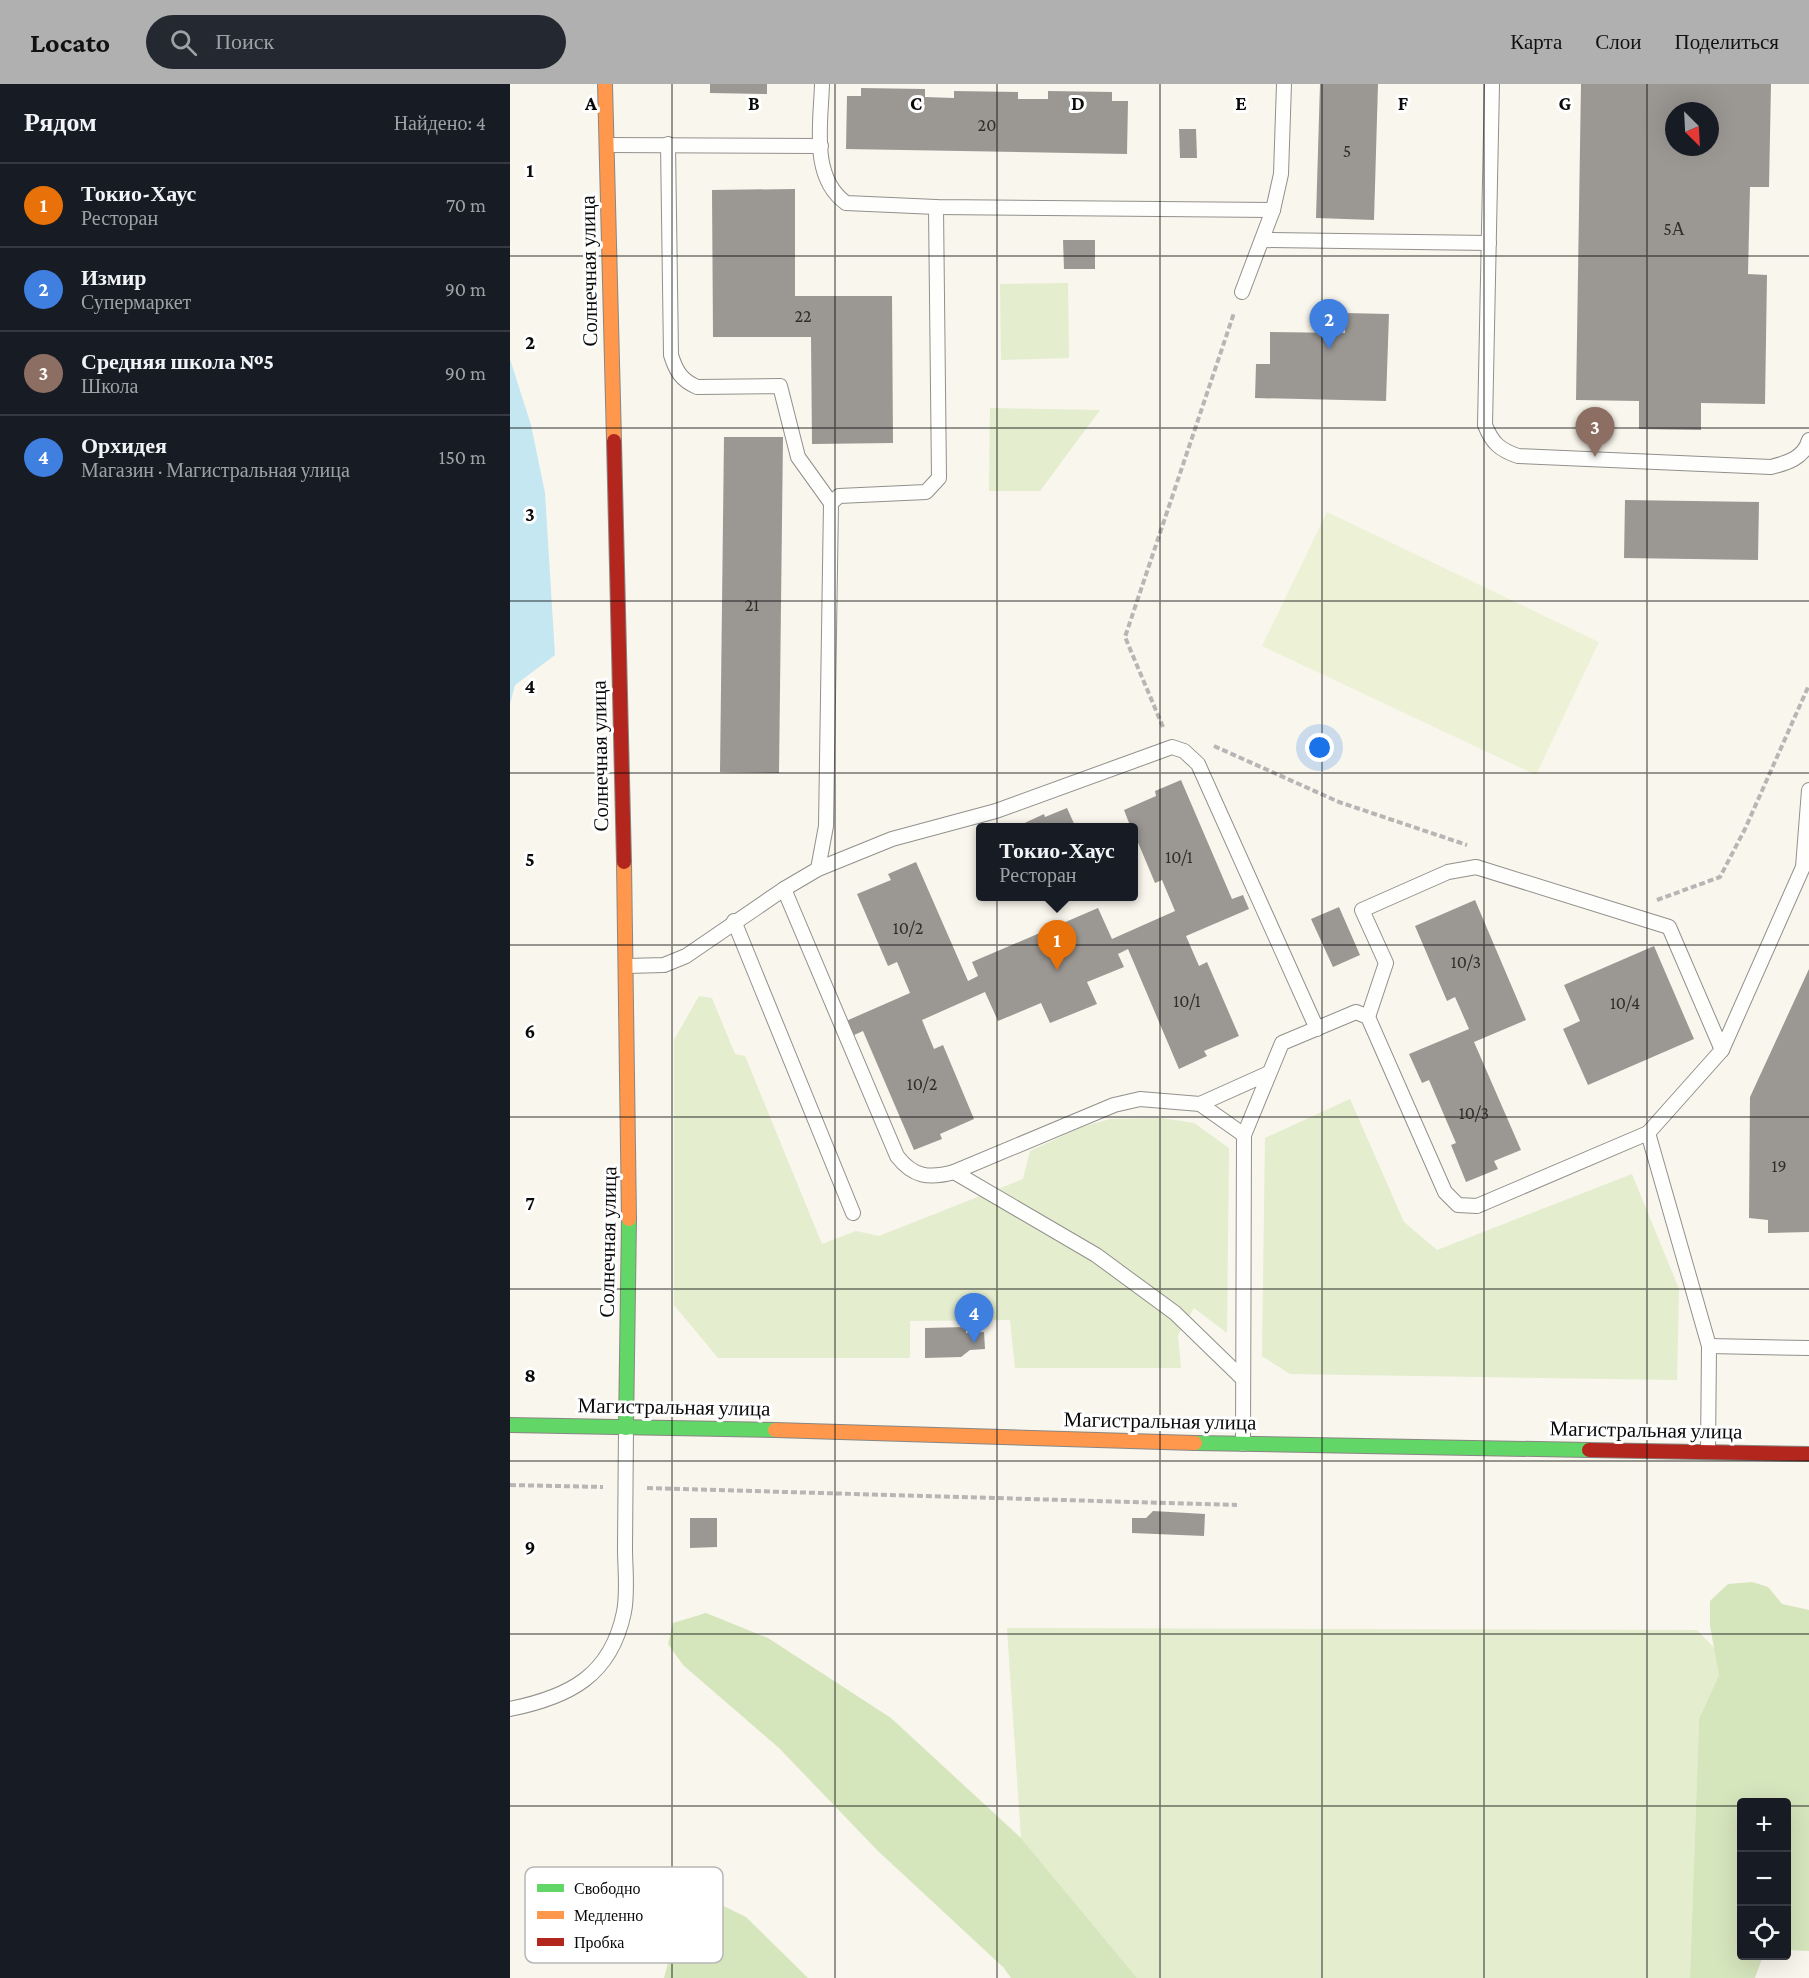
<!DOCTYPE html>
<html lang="ru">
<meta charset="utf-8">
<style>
:root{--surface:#171b24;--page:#242831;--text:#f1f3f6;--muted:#9ea1a6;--line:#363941;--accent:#afb0af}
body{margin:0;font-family:"Crimson Pro",serif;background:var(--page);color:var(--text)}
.controls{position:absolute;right:18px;bottom:18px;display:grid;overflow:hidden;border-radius:6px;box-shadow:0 6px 24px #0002}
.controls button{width:54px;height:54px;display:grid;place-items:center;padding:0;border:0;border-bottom:2px solid var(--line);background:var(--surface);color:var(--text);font:30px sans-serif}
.compass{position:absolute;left:1155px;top:18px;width:54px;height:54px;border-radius:50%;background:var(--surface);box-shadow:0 6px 24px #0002;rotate:156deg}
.you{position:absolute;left:810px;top:664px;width:21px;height:21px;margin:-15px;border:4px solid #fff;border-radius:50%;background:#1a73e8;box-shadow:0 0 0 9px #1a73e833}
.badge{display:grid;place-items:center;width:39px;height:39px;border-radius:50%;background:var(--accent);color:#fff;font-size:20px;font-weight:700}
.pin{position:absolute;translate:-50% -50px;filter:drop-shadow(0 2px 3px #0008)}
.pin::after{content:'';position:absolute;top:32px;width:21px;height:18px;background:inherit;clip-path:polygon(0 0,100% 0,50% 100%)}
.popup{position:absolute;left:466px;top:739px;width:162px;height:78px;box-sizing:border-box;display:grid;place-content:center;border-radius:6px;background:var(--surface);filter:drop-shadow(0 2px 4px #0005);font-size:20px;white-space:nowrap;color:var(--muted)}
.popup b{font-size:22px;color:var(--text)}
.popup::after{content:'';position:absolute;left:50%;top:100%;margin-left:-12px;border:12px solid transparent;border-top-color:var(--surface)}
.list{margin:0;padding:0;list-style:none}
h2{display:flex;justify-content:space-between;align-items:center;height:78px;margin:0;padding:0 24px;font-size:26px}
h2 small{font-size:20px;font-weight:400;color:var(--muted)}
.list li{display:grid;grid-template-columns:39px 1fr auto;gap:18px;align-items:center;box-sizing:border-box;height:84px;padding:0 24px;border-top:2px solid var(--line)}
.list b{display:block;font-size:22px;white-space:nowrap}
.list p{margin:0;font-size:20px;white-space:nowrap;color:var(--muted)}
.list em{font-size:20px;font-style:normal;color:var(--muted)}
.icon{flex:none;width:33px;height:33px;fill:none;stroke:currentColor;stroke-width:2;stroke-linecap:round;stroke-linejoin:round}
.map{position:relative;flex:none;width:1299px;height:1894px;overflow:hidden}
header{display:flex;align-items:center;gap:36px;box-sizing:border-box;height:84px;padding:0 30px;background:var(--accent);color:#111}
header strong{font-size:28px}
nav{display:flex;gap:33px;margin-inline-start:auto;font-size:21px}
.search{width:420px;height:54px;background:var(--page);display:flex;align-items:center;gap:15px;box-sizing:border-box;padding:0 21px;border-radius:33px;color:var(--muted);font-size:22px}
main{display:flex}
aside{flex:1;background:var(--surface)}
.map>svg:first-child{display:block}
.green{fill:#e4edce}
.forest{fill:#d5e5bc}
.pitch{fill:#edf2d7}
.water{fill:#c4e7f2}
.building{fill:#9b9894;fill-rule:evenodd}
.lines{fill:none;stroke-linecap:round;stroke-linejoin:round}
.lane-casing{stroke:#92908c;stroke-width:16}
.fast-casing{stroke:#888783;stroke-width:16}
.slow-casing{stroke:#888783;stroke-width:16}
.jam-casing{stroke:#888783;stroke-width:16}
.path{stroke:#b7b6b5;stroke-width:4;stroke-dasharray:6 3;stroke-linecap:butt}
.lane{stroke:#fefefc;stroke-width:14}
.fast{stroke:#63d668;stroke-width:14}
.slow{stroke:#ff974d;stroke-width:14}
.jam{stroke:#b3261e;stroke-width:14}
.grid{fill:none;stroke:#0a0a0a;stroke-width:1.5;stroke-opacity:0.55}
.labels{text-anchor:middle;stroke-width:6;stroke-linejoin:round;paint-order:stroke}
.number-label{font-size:18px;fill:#2e2e2c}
.street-label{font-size:21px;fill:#0a0a0a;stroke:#fff}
.key{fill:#fff;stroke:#b6b6b6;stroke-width:1.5}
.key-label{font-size:16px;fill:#0a0a0a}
.grid-label{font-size:20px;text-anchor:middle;font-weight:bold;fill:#0a0a0a;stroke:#fff;stroke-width:6;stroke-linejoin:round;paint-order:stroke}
</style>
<header>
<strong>Locato</strong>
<div class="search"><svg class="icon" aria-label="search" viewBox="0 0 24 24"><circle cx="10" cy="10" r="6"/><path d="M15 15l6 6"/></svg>Поиск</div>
<nav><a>Карта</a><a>Слои</a><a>Поделиться</a></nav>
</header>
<main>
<aside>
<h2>Рядом<small>Найдено: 4</small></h2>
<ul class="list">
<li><span class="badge" style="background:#e8710a">1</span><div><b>Токио-Хаус</b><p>Ресторан</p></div><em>70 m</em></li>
<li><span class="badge" style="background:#3f7fe0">2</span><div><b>Измир</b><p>Супермаркет</p></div><em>90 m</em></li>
<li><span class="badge" style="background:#8d6e63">3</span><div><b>Средняя школа №5</b><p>Школа</p></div><em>90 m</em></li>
<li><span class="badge" style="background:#3f7fe0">4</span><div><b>Орхидея</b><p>Магазин · Магистральная улица</p></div><em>150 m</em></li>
</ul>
</aside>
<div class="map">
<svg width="1299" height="1894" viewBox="0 0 1299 1894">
<rect width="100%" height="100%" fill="#f9f6ed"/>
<g class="green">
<polygon points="558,199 559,274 491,276 490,200"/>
<polygon points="480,324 590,326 530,407 479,407"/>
<polygon points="189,912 202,914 225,970 235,972 312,1160 346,1147 369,1152 513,1095 520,1067 572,1043 600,1035 652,1034 684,1039 719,1064 717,1249 684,1224 668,1251 671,1284 505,1284 500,1236 400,1237 400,1274 208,1274 164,1221 164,956"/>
<polygon points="840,1015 894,1138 927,1166 1122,1090 1169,1205 1167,1296 780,1290 752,1272 755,1054"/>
<polygon points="497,1544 1187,1546 1206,1566 1209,1591 1189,1635 1180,1894 627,1894 511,1754"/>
</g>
<g class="forest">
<polygon points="1242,1498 1258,1503 1272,1520 1299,1526 1299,1867 1277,1866 1276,1718 1232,1718 1232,1872 1253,1872 1245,1894 1180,1894 1189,1635 1209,1591 1200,1542 1200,1517 1218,1500"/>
<polygon points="196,1529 258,1554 381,1634 511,1754 627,1894 501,1894 494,1884 368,1767 269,1664 173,1581 158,1560 163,1539"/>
<polygon points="199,1815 236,1833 298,1894 154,1894 167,1844"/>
</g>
<polygon class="pitch" points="817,428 1089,558 1026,691 752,562"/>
<polygon class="water" points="0,275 21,341 35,409 45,571 5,601 0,620"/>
<g class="building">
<polygon points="200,0 257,0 257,10 200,9"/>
<polygon points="810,0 868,0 864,136 806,134"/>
<path d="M1071,0H1261L1259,103H1240L1238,190L1257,191L1255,320L1191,319V346L1129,345V317L1066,316ZM1164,27H1200V63H1164Z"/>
<polygon points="351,4 415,5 415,13 444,14 444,7 508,8 508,15 538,15 538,7 602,8 602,17 618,17 617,70 336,65 337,12 351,12"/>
<polygon points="669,45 686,45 687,74 670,74"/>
<polygon points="285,105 285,212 382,212 383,359 302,360 301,253 203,253 202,106"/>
<polygon points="553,156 585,156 585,185 554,185"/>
<polygon points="835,229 879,230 876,317 745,314 746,280 760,280 760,248 835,249"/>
<polygon points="214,353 273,353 269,689 210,688"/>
<polygon points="1115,416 1249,418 1248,476 1114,474"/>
<polygon points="671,696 722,815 733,811 739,825 676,852 689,882 697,878 729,952 694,967 697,972 669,985 618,865 608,870 614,883 577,898 587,920 540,939 531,919 488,937 475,908 412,936 424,965 433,961 464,1035 430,1050 432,1055 404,1066 353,947 342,952 336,937 400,909 387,878 378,882 347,810 381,796 378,790 406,778 458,897 468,892 462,878 588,824 602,855 665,827 652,796 645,799 624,749 624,744 621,744 614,726 646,712 645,707"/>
<polygon points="557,724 566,744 504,744 534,730 535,733"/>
<polygon points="965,816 1016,936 964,958 1011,1066 984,1077 988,1085 956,1098 941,1061 946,1059 919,996 912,999 899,970 959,945 945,913 937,917 905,842"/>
<polygon points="829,823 850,871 823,883 801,835"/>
<polygon points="1144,862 1184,955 1078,1001 1053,945 1070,937 1054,901"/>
<polygon points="1299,885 1299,1148 1258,1149 1258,1136 1239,1134 1240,1013"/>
<polygon points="456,1243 456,1249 474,1248 475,1265 460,1266 451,1273 415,1274 415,1244"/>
<polygon points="643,1427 695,1430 694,1452 622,1449 622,1434 636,1434"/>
<polygon points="180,1434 207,1434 207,1463 180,1464"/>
</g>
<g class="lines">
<g class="lane-casing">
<g id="lane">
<path d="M312,0C311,39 300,93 336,119L426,123L763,126L771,90L774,0"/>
<path d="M982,0L975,341C982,359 990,366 1008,372L1261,383C1277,379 1294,374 1299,356"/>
<path d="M158,60L161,271C166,287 171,296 187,303L270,302L288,373L321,419"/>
<polyline points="97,61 311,62"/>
<polyline points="752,156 979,159"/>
<polyline points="732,208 763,126"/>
<polyline points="308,785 316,742 321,419 329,412 416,408 429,394 426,123"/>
<polyline points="274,805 308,785 382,755 486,727 662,663 674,667 688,680 807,945"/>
<polyline points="224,837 343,1129"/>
<path d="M117,882L154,881L176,872L274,805L387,1072C403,1093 419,1095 444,1088L604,1021L630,1015L690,1020L759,989"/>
<polyline points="858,933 876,879 852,826 938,788 966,783 1159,843 1212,966"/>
<polyline points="690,1020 734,1051"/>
<polyline points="1138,1049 1212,966 1293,783 1299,706"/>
<polyline points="444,1088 586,1171 665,1229 733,1295"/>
<polyline points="1199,1262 1299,1264"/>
<polyline points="733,1360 734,1051 772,959 846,928 858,933 935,1108 948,1121 967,1122 1138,1049 1199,1262 1198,1368"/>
<path d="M0,1625C59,1613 101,1592 114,1528C118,1508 115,1484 115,1464C115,1424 116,1384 116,1344"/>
</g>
</g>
<g class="fast-casing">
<g id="fast">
<polyline points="0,1341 265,1346"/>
<polyline points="116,1344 119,1135"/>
<polyline points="685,1359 1079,1366"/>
</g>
</g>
<g class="slow-casing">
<g id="slow">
<polyline points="95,0 104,357"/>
<polyline points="114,778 119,1135"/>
<polyline points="265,1346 685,1359"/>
</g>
</g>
<g class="jam-casing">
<g id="jam">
<polyline points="104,357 114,778"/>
<polyline points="1079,1366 1299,1370"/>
</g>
</g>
<g class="path">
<polyline points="653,643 615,553 724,229"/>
<polyline points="704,662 829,718 957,761"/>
<polyline points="1147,816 1210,793 1235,745 1299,601"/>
<polyline points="0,1401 93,1403"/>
<polyline points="137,1404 727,1421"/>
</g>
<use href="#lane" class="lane"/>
<use href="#fast" class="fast"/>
<use href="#slow" class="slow"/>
<use href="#jam" class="jam"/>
</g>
<path class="grid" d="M162,0V1894M325,0V1894M487,0V1894M650,0V1894M812,0V1894M974,0V1894M1137,0V1894M0,172H1299M0,344H1299M0,517H1299M0,689H1299M0,861H1299M0,1033H1299M0,1205H1299M0,1377H1299M0,1550H1299M0,1722H1232M1276,1722H1299"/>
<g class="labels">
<g class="number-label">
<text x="477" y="47">20</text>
<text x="837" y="73">5</text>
<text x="1164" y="151">5А</text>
<text x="293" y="238">22</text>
<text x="242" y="527">21</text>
<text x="669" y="779">10/1</text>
<text x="398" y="850">10/2</text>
<text x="956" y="884">10/3</text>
<text x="677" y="923">10/1</text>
<text x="1115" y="925">10/4</text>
<text x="412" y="1006">10/2</text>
<text x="964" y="1035">10/3</text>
<text x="1269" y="1088">19</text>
</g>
<g class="street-label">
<text transform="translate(79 187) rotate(-91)" y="7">Солнечная улица</text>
<text transform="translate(90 672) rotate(-91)" y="7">Солнечная улица</text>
<text transform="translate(98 1158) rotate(-89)" y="7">Солнечная улица</text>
<text transform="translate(164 1323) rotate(1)" y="7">Магистральная улица</text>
<text transform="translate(650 1337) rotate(1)" y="7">Магистральная улица</text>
<text transform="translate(1136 1346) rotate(1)" y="7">Магистральная улица</text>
</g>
</g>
<rect x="15" y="1783" width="198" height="96" rx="9" class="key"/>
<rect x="27" y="1800" width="27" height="8" fill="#63d668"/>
<rect x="27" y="1827" width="27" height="8" fill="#ff974d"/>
<rect x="27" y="1854" width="27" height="8" fill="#b3261e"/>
<g class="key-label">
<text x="64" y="1810">Свободно</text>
<text x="64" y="1837">Медленно</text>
<text x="64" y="1864">Пробка</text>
</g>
<g class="grid-label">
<text x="81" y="26">A</text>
<text x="244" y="26">B</text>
<text x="406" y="26">C</text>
<text x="568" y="26">D</text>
<text x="731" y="26">E</text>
<text x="893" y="26">F</text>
<text x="1055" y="26">G</text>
<text x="20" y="93">1</text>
<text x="20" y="265">2</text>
<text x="20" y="437">3</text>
<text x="20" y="609">4</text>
<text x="20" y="782">5</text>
<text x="20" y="954">6</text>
<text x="20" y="1126">7</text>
<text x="20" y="1298">8</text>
<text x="20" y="1470">9</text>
</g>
</svg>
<div class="controls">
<button>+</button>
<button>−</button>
<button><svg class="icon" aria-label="locate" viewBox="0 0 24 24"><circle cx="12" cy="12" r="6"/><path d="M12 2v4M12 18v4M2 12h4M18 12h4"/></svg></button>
</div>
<svg class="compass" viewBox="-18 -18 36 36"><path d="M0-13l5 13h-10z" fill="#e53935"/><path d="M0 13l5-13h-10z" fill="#9ea1a6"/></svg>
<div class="you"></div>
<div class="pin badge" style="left:547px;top:886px;background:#e8710a">1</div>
<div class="popup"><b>Токио-Хаус</b>Ресторан</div>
<div class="pin badge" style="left:819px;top:265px;background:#3f7fe0">2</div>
<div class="pin badge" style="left:1085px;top:373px;background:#8d6e63">3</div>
<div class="pin badge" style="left:464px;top:1259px;background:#3f7fe0">4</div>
</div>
</main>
